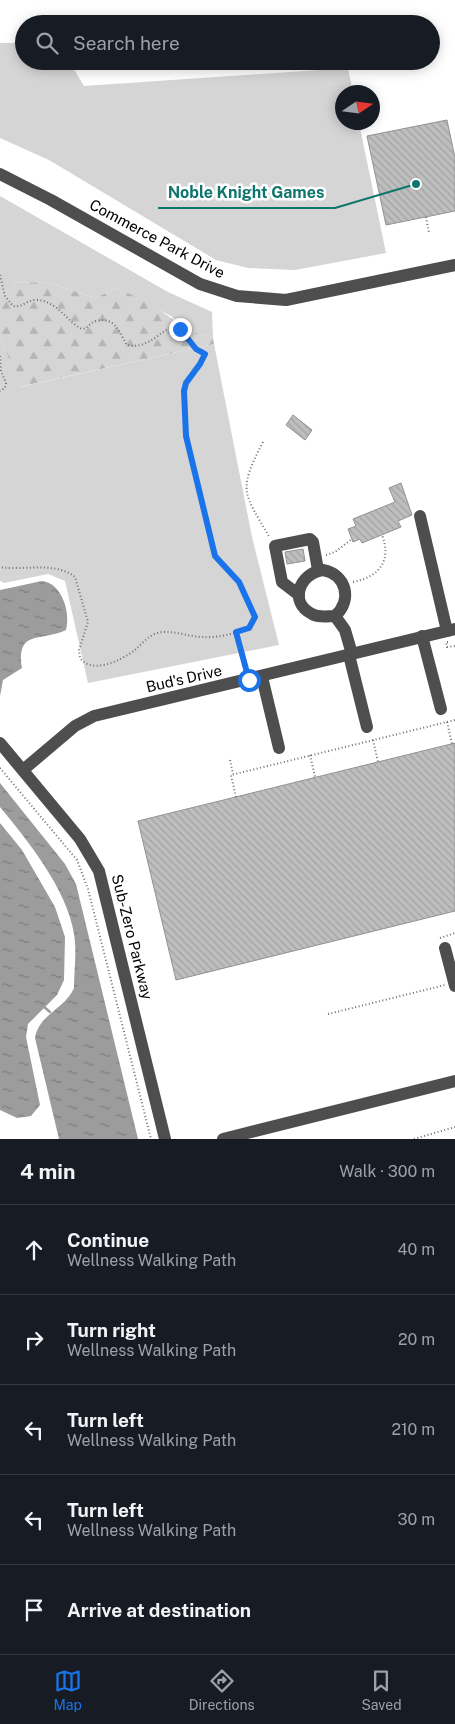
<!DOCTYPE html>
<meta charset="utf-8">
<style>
:root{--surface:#171b24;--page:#20242c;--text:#f1f3f6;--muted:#9ea1a6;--line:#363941;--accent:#1a73e8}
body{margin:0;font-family:"Public Sans",sans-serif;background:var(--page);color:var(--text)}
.compass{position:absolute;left:335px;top:85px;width:45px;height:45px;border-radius:50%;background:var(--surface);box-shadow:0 2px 12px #0003;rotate:77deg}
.stop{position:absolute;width:15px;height:15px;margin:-11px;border:4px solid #1a73e8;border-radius:50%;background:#fff}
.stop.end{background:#1a73e8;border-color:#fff;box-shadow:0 1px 5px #0008}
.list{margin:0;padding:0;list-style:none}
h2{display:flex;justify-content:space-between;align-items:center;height:65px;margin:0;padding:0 20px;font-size:21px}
h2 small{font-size:16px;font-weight:400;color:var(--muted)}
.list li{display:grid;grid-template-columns:32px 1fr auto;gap:15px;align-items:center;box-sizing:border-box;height:90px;padding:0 20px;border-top:1px solid var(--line)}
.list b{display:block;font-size:19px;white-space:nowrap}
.list p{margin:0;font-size:16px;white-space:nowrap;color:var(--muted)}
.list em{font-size:16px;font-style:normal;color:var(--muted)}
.icon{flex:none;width:28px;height:28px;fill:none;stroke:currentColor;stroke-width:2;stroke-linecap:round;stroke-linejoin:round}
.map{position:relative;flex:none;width:455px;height:1139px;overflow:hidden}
.search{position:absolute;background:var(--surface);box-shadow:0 2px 12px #0003;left:15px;right:15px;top:15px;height:55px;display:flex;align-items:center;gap:12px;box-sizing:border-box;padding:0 18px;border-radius:28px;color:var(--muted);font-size:19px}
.sheet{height:515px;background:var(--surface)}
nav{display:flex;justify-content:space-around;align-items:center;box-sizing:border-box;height:70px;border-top:1px solid var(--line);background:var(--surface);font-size:14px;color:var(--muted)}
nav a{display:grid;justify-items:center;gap:2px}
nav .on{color:var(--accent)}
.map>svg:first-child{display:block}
.green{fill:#d5d5d5}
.forest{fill:url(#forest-firs)}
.water{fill:url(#water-ripples)}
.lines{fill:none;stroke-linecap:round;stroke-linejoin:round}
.stream{stroke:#9c9c9c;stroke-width:2.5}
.building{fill:url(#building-back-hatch);stroke:#929292}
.path{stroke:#707070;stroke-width:2;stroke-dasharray:1 2.5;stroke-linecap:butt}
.minor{stroke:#4e4e4e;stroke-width:12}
.route{stroke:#1a73e8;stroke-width:6}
.labels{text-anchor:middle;stroke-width:5;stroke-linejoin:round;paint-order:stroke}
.street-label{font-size:15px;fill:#000;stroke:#fff}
.leader{fill:none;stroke:#0f766e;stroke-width:2}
.callout-dot{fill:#0f766e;stroke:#fff;stroke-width:2}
.callout-label{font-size:16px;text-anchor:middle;font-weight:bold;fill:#0f766e;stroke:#fff;stroke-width:5;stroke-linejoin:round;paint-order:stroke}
</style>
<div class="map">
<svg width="455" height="1139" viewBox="0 0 455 1139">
<defs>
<pattern id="forest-firs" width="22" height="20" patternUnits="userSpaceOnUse" patternTransform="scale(1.25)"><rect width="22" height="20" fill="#d5d5d5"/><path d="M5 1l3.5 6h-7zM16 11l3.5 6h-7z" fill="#b5b5b5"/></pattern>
<pattern id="water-ripples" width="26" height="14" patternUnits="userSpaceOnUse" patternTransform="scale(1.25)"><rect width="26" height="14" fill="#9c9c9c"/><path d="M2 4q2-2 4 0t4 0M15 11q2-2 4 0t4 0" fill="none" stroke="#7d7d7d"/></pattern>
<pattern id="building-back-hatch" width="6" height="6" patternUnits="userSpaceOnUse" patternTransform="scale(1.25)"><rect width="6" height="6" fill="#bebebe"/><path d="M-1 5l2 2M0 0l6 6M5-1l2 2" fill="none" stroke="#a2a2a2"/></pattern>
</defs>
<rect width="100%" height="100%" fill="#fff"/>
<g class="green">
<polygon points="0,43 24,43 24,61 69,61 84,86 348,68 353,92 342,92 342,122 359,123 386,253 295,270 248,268 216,260 49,160 0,138"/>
<polygon points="0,196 168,292 212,312 213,337 189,331 171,316 117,288 95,298 46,282 11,283 0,294"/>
<polygon points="0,337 11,364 11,376 20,387 214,344 252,537 279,645 88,683 65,581 48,574 4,583 0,581"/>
</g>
<polygon class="forest" points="46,282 95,298 117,288 153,305 189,331 213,337 214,344 19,387 11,376 11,364 0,337 0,294 10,283"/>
<g class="water">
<path d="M42,581C62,583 71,613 66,630C41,642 16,629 22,668L3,680L0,696V590Z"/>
<path d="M0,783L65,864L76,884L138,1139H59L35,1038C39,1014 65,1009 74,988C74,971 77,951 74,934C67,889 28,841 0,807Z"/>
<polygon points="0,823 22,850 55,907 65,937 64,980 57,995 28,1024 26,1037 40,1105 31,1116 17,1118 0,1110"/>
</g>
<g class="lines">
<polyline class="stream" points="43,1006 50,1012"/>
</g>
<g class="building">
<polygon points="447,120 455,158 455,211 386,225 367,136"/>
<polygon points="293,415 312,430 305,440 286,425"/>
<polygon points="401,483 412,515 398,521 401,527 362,543 360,539 353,542 348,529 356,526 353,519 395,502 389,488"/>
<polygon points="303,549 305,561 287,564 285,552"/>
<polygon points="455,743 455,911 176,980 138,821"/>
</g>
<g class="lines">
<g class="path">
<polyline points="426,217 429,233"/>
<path d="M0,275L5,296L13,306C22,308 27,300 35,300C56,299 68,323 82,329C89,328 89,323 96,321C116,316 119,333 127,345C146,349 155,336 170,328L180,329L196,349L205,354L200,364L186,383L184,391L186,436L215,555L239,582L255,617L249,628C235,634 218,638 203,637C188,637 171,629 157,633C148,636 142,644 135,650C122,660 92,675 80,658L79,650L88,622L75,577C55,561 24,571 0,567"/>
<polyline points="0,356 1,371 6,383 5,388 0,391"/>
<path d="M263,442C237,492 244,493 270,538"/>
<polyline points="326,555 335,552 352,539"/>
<path d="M353,582C379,577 392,561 382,535"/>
<polyline points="236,634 245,668"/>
<polyline points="448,642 446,642 447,647 455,646"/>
<polyline points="447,722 452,744"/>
<polyline points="373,740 378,762"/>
<polyline points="310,755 315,777"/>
<polyline points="230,760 233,774"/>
<polyline points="0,768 77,860 88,889 151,1139"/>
<polyline points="236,797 231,775 455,720"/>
<polyline points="440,938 455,933"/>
<polyline points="328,1014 445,985"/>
<polyline points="414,1139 455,1127"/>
</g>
<g class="minor">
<polyline points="0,174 51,200 200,284 237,296 286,300 455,265"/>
<polyline points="420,516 447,631"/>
<path d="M323,570C346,574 353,600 335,616C328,616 319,618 312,614C288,602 300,573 323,570Z"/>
<polyline points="299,595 282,582 275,546 310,539 313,542 318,570"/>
<polyline points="335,616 345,630 352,654"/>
<polyline points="422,636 441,709"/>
<polyline points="349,655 367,727"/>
<polyline points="262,677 279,748"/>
<polyline points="0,743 80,839 99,871 165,1139"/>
<polyline points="23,770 75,726 94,716 455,629"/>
<polyline points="445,948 455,986"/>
<polyline points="223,1139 455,1081"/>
</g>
</g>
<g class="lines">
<polyline class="route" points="180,329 196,349 205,354 200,364 186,383 184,391 186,436 215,556 239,582 255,617 249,628 236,632 249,680"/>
</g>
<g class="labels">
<g class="street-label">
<text transform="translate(157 239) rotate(28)" y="5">Commerce Park Drive</text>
<text transform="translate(184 679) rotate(-13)" y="5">Bud's Drive</text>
<text transform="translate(132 937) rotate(76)" y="5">Sub-Zero Parkway</text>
</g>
</g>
<path class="leader" d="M416 184L335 208H158"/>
<circle class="callout-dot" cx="416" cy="184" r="5"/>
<g class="callout-label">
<text x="246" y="198">Noble Knight Games</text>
</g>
</svg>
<svg class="compass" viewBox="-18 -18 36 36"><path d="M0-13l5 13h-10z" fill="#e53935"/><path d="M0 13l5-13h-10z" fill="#9ea1a6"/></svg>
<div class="stop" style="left:249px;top:680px"></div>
<div class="stop end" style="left:180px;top:329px"></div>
<div class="search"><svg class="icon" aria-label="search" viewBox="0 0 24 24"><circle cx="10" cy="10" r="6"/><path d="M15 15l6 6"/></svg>Search here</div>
</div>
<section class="sheet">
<h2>4 min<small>Walk · 300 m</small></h2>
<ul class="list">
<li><svg class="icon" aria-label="ahead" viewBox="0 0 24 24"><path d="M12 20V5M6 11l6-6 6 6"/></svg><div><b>Continue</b><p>Wellness Walking Path</p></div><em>40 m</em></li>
<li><svg class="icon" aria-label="right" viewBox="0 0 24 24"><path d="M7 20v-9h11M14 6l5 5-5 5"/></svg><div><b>Turn right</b><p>Wellness Walking Path</p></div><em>20 m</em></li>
<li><svg class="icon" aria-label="left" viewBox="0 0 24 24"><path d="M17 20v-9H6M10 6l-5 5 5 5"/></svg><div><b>Turn left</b><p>Wellness Walking Path</p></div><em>210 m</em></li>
<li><svg class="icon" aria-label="left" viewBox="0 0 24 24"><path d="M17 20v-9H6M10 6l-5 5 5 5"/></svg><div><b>Turn left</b><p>Wellness Walking Path</p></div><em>30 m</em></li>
<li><svg class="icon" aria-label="arrive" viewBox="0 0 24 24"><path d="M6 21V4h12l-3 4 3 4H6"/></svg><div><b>Arrive at destination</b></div></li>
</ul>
</section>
<nav>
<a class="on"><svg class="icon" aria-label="map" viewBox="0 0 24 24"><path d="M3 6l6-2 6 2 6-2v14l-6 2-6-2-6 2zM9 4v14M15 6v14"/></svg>Map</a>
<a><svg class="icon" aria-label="directions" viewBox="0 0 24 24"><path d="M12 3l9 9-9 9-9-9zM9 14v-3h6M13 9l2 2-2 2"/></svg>Directions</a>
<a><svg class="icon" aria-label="saved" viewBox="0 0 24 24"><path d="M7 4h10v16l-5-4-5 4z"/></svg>Saved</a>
</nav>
